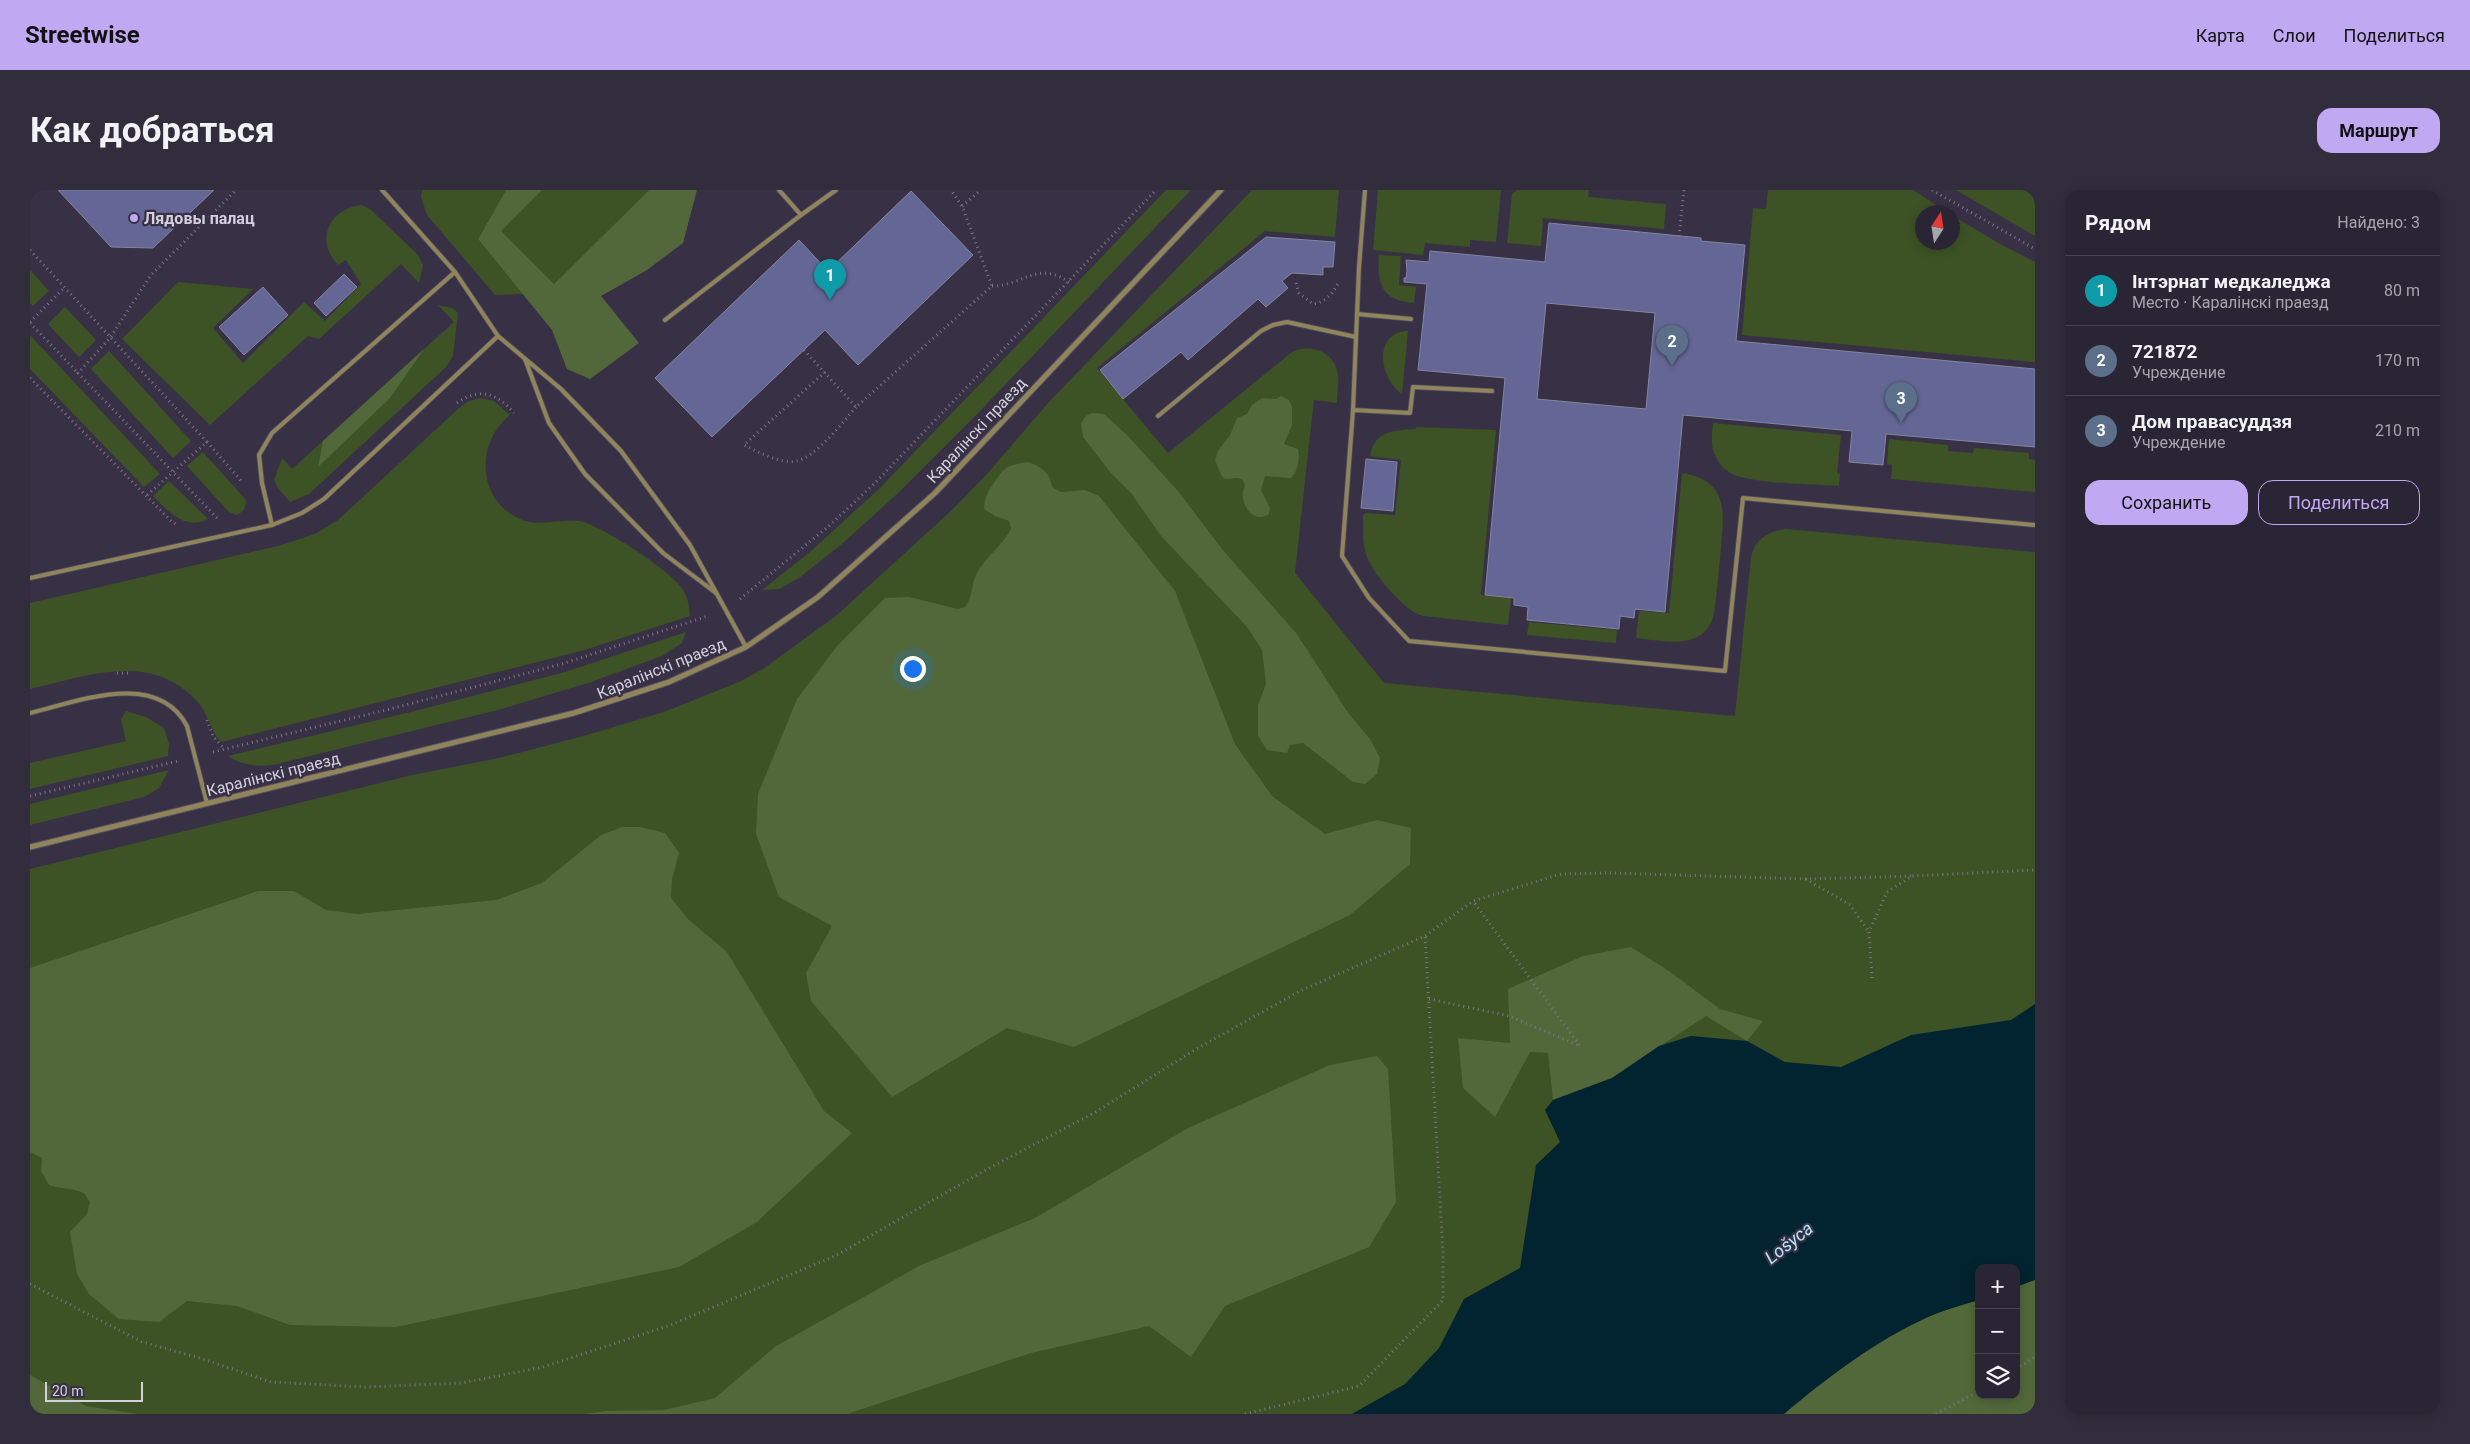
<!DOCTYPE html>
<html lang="ru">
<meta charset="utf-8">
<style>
:root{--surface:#2a2534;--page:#322d3c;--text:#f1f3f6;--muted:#a5a5ac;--line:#46424f;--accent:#c0a8f3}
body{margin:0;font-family:Roboto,sans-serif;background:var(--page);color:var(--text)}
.controls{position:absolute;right:15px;bottom:15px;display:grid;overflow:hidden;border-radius:10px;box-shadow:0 2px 12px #0003}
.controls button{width:45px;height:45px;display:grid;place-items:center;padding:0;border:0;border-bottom:1px solid var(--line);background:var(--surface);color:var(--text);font:25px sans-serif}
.compass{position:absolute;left:1885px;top:15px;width:45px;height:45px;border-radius:50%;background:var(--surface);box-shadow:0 2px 12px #0003;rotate:12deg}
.scale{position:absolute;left:15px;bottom:12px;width:98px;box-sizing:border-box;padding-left:5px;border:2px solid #d4d0de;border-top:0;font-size:14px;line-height:18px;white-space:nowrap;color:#d4d0de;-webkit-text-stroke:4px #383146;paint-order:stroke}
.you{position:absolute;left:882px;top:478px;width:18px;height:18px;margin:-12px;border:4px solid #fff;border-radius:50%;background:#1a73e8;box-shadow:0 0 0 8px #1a73e833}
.badge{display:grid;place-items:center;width:32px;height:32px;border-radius:50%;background:var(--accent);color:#fff;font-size:16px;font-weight:700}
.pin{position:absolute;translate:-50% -41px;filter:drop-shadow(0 1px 2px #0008)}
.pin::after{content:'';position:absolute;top:26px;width:18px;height:15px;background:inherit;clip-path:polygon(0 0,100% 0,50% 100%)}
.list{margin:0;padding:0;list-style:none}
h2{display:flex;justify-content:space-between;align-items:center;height:65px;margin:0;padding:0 20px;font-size:21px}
h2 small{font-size:16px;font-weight:400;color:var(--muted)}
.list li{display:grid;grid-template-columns:32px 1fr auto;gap:15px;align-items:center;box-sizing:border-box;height:70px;padding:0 20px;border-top:1px solid var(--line)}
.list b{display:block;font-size:19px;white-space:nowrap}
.list p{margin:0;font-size:16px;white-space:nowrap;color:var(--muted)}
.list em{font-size:16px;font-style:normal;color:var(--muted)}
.actions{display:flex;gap:10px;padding:15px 20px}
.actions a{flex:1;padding:11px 0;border:1px solid var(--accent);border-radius:15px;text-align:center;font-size:18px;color:var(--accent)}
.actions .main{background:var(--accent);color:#111}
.icon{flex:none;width:28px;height:28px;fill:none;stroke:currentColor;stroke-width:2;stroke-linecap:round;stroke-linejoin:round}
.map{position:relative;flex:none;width:2005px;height:1224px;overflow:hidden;border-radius:15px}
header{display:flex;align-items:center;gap:30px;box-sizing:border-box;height:70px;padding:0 25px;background:var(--accent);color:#111}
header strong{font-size:24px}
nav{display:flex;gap:28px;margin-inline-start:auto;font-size:18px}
.intro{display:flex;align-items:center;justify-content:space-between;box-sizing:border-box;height:120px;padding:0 30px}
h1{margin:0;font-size:35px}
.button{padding:12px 22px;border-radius:15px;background:var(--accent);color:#111;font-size:18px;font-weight:700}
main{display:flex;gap:30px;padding:0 30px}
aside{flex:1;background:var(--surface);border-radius:15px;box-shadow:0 2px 12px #0003}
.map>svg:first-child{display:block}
.green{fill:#3d5225;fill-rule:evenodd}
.forest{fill:#52683a}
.water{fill:#022330}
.building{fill:#646695;stroke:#83859f;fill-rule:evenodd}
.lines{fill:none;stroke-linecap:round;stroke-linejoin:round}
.service-casing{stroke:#544e61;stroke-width:5.5}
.minor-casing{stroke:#544e61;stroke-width:7}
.path{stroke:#7c7688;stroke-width:3;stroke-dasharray:1 4;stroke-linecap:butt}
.service{stroke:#90845a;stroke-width:4}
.minor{stroke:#90845a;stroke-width:5}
.poi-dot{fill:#c0a8f3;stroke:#383146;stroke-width:2}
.labels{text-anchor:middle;stroke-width:4.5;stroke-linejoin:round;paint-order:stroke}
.poi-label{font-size:16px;font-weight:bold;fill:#d4d0de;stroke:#383146;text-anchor:start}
.street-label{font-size:16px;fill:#d4d0de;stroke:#383146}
.water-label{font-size:18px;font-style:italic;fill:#b2e6fd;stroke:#383146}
</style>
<header>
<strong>Streetwise</strong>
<nav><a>Карта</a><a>Слои</a><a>Поделиться</a></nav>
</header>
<div class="intro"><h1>Как добраться</h1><a class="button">Маршрут</a></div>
<main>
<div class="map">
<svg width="2005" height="1224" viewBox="0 0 2005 1224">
<rect width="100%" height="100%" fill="#383146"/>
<g class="green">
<polygon points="392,0 476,0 448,49 493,104 465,105 397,25 391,7"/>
<polygon points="512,0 619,0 524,94 470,41"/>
<polygon points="1136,0 1161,0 952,219 866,305 813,353 769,388 749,399 732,400 781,361 850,298"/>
<path d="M1222,0H1309L1305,47L1235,41L1067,178L1138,263L1262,162C1281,153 1304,162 1308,184C1309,193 1307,204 1307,213L1284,210L1265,383L1354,493L1705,526L1721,367C1725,349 1738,341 1756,339L2005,362V1224H0V679L382,585L469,568L557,545L634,522L709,492L733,479L807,425L922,320L957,284L1019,212ZM1949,1078H1986V1205H1949Z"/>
<polygon points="1348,0 1471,0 1466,52 1440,50 1440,57 1395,53 1393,65 1343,60"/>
<polygon points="1487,0 1559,0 1558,7 1636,14 1634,39 1513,28 1511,56 1477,53 1482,4"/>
<polygon points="1738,0 1883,0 1917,22 1892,22 1892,52 1922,52 1923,26 1970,54 2005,72 2005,172 1712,145 1723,18 1736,19"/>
<polygon points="1926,0 2005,0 2005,46"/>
<path d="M331,15L340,19L388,65L393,75L389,93L371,74L289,149L278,146L180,235L92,149L148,92L223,99L183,138L213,173L274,112L295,131L331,94L316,70L308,75C284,50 300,19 331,15Z"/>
<path d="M1349,65L1371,66L1369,95L1386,97L1384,113C1351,110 1347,94 1349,65Z"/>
<polygon points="0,80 19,101 3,116 0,113"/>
<polygon points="408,115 422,118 428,123 423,166 416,177 279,304 260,312 248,298 244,290 252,268 262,279 424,132"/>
<polygon points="35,117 66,150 49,167 18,134"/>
<path d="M1374,141H1378L1372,204C1351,190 1342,147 1374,141Z"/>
<polygon points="0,145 130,284 114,297 0,179"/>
<polygon points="79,161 161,251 143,268 61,179"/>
<path d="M450,208L464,211L480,225C445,253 447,310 490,329C509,338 530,328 550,331C572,336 638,379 651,397C658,406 659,415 660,426L551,461L191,552C180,540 178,522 166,510C120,461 56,486 0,499V413L248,356L285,344L308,330L429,218L439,211Z"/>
<path d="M1683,233L1811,245L1807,283L1810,284L1809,296C1783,294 1727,294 1705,285C1697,282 1689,275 1686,267C1680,257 1682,244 1683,233Z"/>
<path d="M1386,237L1466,240L1451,405L1481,408L1478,435L1393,426C1375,422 1341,382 1336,364C1332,352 1333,337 1333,325L1336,323L1365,325L1371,270L1340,266C1344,241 1364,240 1386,239Z"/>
<polygon points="1859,249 1918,255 1918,261 1943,263 1944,258 1999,263 1999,269 2005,270 2005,302 1861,289 1862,275 1857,274"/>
<path d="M173,262L216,310C216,318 214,321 207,325L199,322L157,276Z"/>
<path d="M1652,283C1703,291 1693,329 1690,368C1688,388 1687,408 1683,427C1673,461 1633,451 1606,448L1609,421L1639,423Z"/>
<path d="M139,291L178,329C155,341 138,321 123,306Z"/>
<polygon points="1499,432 1587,440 1586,453 1497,445"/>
<path d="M656,442L652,453L632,466L561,492L468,520L243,575C227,577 211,575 198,566L385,521L535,482Z"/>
<polygon points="96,521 116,527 134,538 139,554 138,566 0,599 0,573 96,551 91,529"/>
<polygon points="139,580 129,598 114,607 0,635 0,614"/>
</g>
<g class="forest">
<polygon points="476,0 512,0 471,41 524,94 619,0 667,0 653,53 617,80 571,106 609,153 560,189 537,179 522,140 448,49"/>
<polygon points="394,159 360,208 288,277 293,251"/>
<path d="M1251,206L1259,210L1262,217V235L1254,254L1268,259C1270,269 1268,281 1261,288L1235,286L1231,300L1240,318L1239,324C1222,336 1207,310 1215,296L1213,290L1208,288L1195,289L1191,285L1185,270L1188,261L1200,245L1207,228L1217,224L1222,215L1232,208L1246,209Z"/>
<polygon points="1062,223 1074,224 1097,245 1148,301 1192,359 1266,443 1319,524 1340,549 1350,568 1347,584 1335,594 1323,592 1273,553 1260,555 1257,563 1237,560 1228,546 1228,515 1236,494 1232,460 1217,437 1131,346 1101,303 1080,282 1053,247 1051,233 1056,226"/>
<path d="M999,272C1012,278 1020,282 1022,297L1031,302L1055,300L1069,306L1145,401L1205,554L1242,606L1295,644L1347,630L1381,638L1380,674L1320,725L1044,857L977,838L862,907L781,811L776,783L802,736L749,707L726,644L728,604L767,509L807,456L855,408L879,407L928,419L935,417C943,407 941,394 947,383C956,366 973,355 981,339L979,331L965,326L954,319C955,306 957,303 964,293C975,276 978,275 999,272Z"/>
<path d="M592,637H610L635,643L649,663L642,689L641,708L658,729L697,762L794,921L822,943L727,1032L649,1077L366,1137L260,1135L207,1116L157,1111L129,1132L89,1129L59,1104L47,1084L40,1042L57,1024L60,1012L54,1003C43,998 31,999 19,995L11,981L12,968L0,962V778L228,701H264L296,720L328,724L466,710L512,693L571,645Z"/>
<polygon points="1601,757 1639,781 1690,819 1733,831 1717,851 1676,826 1582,888 1523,910 1518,863 1500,862 1465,927 1433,898 1428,848 1480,853 1478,799 1553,766"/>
<polygon points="1347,866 1358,879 1366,1012 1339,1057 1195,1116 1161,1167 1119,1136 1001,1163 817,1224 555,1224 576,1221 634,1220 685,1208 746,1156 891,1075 1005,1028 1158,938 1300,875"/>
<path d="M2005,1090V1224H1754C1798,1187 1845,1151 1898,1127C1914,1120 1932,1115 1949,1110V1205H1986V1097Z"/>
<polygon points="0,1185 56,1216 108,1224 0,1224"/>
</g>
<path class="water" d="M2005,814V1090L1986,1097V1078H1949V1110C1932,1115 1914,1120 1898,1127C1845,1151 1798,1187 1754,1224H1322L1375,1194L1409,1158L1434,1109L1490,1078L1506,975L1530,952L1515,920L1523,910L1582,888L1629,856L1661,846L1717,851L1755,872L1811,877L1881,845L1981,830Z"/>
<g class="building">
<polygon points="28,0 184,0 123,58 81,57"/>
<polygon points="881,1 943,65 828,175 795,140 682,247 625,188 769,50 798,81"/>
<path d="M1519,33L1671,48V51L1715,55L1706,151L2005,179V257L1856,244L1853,275L1819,272L1822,241L1653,225L1635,422L1605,419L1604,428L1590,426L1589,439L1497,430L1498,417L1484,415V408L1455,405L1475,188L1388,180L1397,94L1374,92V88H1376L1377,81L1376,70L1399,72L1400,61L1515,72ZM1516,113L1625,123L1616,219L1507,209Z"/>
<polygon points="1236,47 1305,52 1303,77 1293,77 1293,85 1262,83 1252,91 1258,98 1236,117 1228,109 1158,170 1151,162 1093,209 1070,180"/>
<polygon points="314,84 327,97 296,126 284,113"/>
<polygon points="233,97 258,125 214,165 189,137"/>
<polygon points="1336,269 1367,272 1363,321 1331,318"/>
</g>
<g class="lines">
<g class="service-casing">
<g id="service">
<polyline points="352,0 425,82 468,146 531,199 591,261 660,355 716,457"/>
<polyline points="1335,0 1329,77 1323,220 1312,366 1339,408 1379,451 1695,481 1713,308 2005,335"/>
<polyline points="771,25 806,0"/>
<polyline points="1327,124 1381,129"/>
<polyline points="635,130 771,25 749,0"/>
<polyline points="495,169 519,233 555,284 633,363 686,403"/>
<polyline points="1323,220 1380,223 1383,197 1462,201"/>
<polyline points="1128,226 1231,141 1243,135 1257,132 1326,147"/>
<polyline points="242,335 232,293 229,265 242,243 425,82"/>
<polyline points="0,388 242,335 272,323 294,309 468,146"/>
<path d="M0,523C47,512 127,479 157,536L177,613"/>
</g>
</g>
<g class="minor-casing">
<polyline id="minor" points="0,657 544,523 639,492 716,457 788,407 905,303 1191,0"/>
</g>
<g class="path">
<polyline points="1902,0 2005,59"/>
<polyline points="932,16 951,0"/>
<polyline points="1649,46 1654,0"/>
<polyline points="0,60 177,252 116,306"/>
<path d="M1266,93L1269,103L1283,114C1295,112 1303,104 1308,93"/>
<path d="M962,96C994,96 1006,70 1039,92"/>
<polyline points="0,132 35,97"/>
<polyline points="0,133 48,183"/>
<polyline points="774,160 826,217 962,96 932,16 921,0"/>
<path d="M795,182L714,255C728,262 750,274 766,271C785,268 813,232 826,217"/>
<polyline points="0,188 142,332 148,335"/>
<path d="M427,213C449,197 467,203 484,223"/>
<polyline points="177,252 213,293"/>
<polyline points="187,328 48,183 80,148 121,85 206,0"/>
<polyline points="710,409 799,336 845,293 1126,0"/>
<polyline points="87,483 101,483"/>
<polyline points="177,530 183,546 194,559"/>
<polyline points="183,562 356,520 532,474 678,426"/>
<polyline points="0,606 148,571"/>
<polyline points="1776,689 1820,715 1839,742"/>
<polyline points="1842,788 1839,742 1857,702 1882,686 2005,680"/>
<polyline points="1399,809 1479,826 1550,856 1443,711"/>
<polyline points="0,1094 112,1152 173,1169 241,1192 335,1197 432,1193 513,1177 638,1136 805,1066 961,977 1064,923 1168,858 1270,801 1395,746 1443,711 1531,684 1581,683 1776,689 1882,686"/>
<polyline points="1986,1179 2005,1167"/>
<polyline points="1215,1224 1329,1196 1413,1110 1413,1062 1395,746"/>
<polyline points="1906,1224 1949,1201"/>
</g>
<use href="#service" class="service"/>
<use href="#minor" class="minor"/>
</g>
<circle class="poi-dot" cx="104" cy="28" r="5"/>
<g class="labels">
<g class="poi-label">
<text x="114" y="34">Лядовы палац</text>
</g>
<g class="street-label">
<text transform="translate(946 240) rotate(-47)" y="6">Каралінскі праезд</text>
<text transform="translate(631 478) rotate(-22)" y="6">Каралінскі праезд</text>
<text transform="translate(243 584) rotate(-14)" y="6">Каралінскі праезд</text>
</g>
<g class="water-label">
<text transform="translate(1759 1053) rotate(-38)" y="6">Lošyca</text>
</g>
</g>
</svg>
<div class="controls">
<button>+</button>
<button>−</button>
<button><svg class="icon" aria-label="layers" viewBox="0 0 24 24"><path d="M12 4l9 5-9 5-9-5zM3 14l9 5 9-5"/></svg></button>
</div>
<svg class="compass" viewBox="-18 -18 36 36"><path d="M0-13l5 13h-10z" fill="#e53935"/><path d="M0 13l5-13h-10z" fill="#a5a5ac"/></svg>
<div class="scale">20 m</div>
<div class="you"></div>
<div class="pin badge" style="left:800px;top:110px;background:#0f9aa8">1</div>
<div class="pin badge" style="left:1642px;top:176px;background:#5c6f8a">2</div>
<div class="pin badge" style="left:1871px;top:233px;background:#5c6f8a">3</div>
</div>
<aside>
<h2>Рядом<small>Найдено: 3</small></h2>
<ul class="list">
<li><span class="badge" style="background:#0f9aa8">1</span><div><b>Інтэрнат медкаледжа</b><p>Место · Каралінскі праезд</p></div><em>80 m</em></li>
<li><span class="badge" style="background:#5c6f8a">2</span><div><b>721872</b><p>Учреждение</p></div><em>170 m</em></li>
<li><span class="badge" style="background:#5c6f8a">3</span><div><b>Дом правасуддзя</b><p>Учреждение</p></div><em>210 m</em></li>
</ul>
<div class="actions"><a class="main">Сохранить</a><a>Поделиться</a></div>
</aside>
</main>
